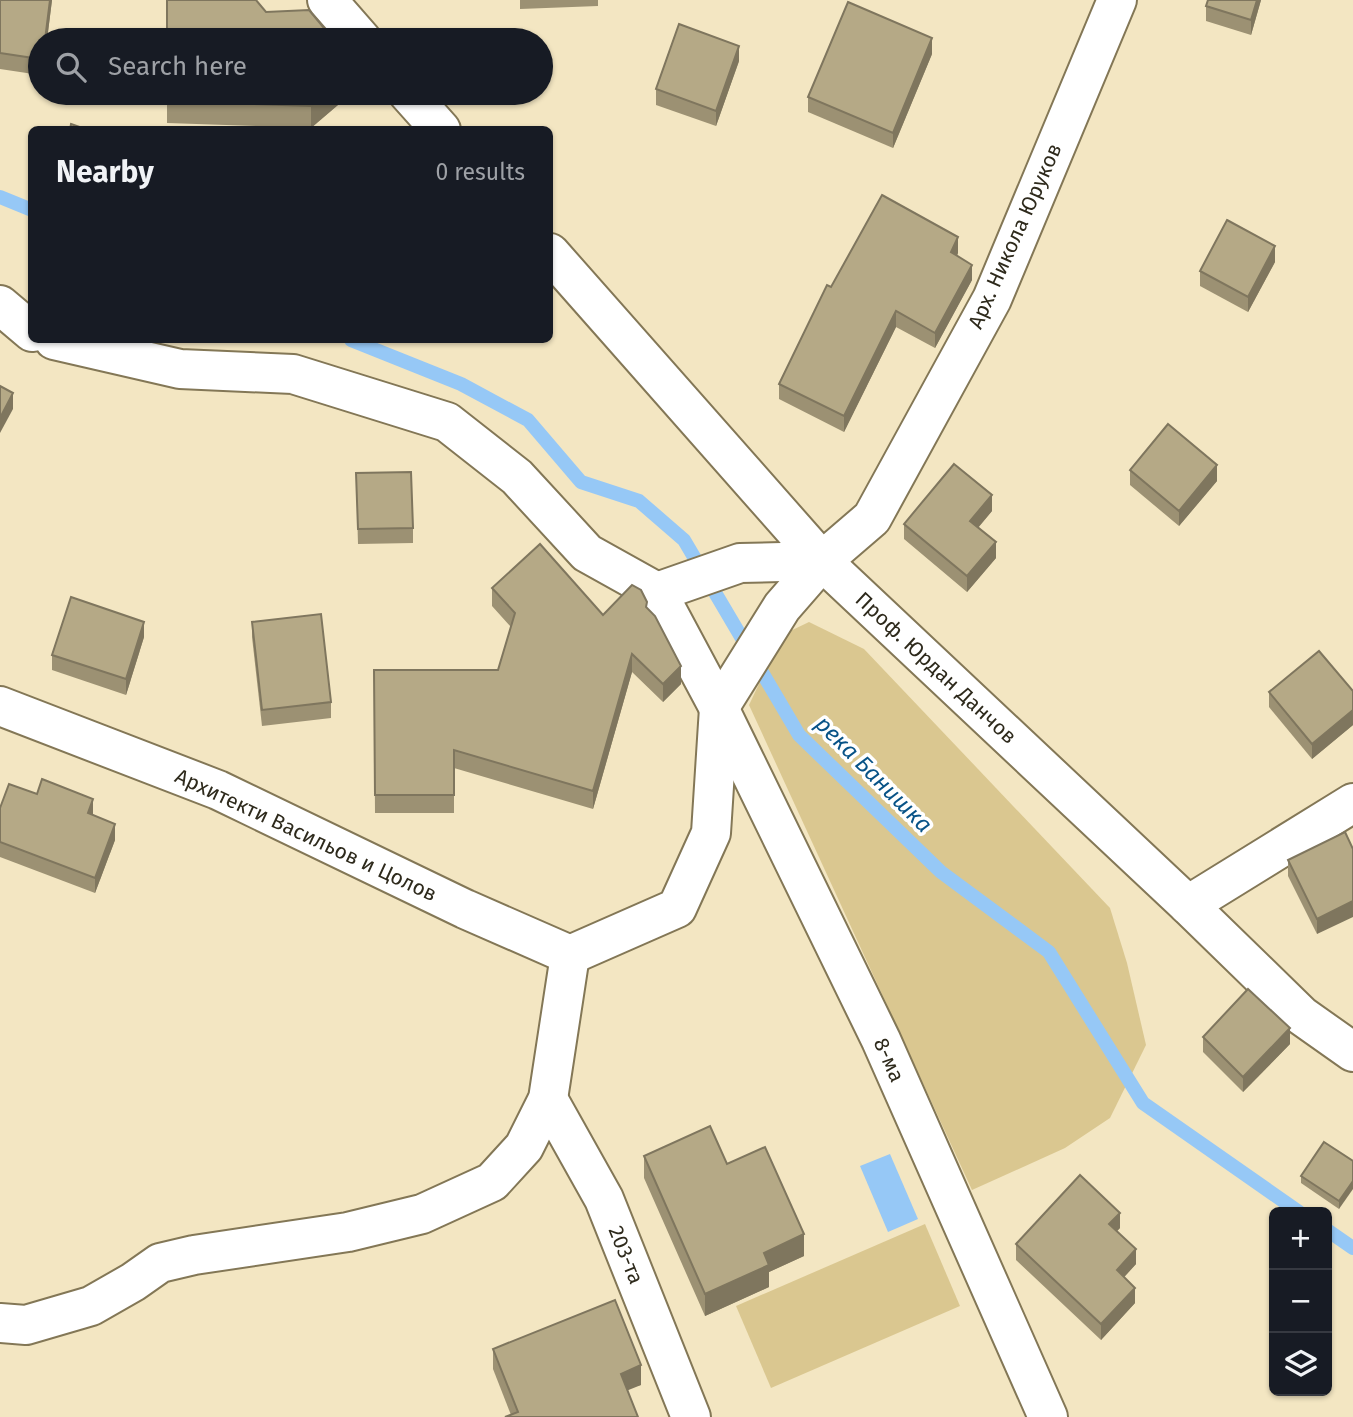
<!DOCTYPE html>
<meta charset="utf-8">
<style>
:root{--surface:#171b24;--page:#242831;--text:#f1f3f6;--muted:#9ea1a6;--line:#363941}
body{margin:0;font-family:"Fira Sans",sans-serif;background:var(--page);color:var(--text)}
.controls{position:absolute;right:21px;bottom:21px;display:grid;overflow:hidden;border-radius:10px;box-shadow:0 2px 5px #0004}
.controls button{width:63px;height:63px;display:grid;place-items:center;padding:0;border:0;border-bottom:2px solid var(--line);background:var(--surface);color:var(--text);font:35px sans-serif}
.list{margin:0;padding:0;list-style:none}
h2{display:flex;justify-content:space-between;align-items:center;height:91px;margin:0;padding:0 28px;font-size:30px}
h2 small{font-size:23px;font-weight:400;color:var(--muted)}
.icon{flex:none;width:38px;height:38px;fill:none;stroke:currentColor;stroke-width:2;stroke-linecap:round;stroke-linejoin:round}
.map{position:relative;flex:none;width:1353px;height:1417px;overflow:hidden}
.search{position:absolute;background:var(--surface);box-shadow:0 2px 5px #0004;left:28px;top:28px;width:525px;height:77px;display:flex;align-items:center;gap:18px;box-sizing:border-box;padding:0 24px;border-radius:38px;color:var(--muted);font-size:26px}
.panel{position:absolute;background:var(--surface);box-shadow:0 2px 5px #0004;left:28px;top:126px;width:525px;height:217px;border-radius:10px}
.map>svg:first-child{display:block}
.green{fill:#dac790}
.water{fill:#96c8f6}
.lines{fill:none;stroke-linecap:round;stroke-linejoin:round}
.stream{stroke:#96c8f6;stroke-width:14}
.minor-casing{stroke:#837756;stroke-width:42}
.minor{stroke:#fff;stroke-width:38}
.wall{fill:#9c9173}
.shaded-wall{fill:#7f765e}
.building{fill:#b5a986;stroke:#7f765e;stroke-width:2}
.labels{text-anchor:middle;stroke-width:7;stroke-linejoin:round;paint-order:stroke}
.street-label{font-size:21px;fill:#2e2a1c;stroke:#fff}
.water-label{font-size:23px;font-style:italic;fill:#085387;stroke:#fff}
</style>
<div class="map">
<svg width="1353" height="1417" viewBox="0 0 1353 1417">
<rect width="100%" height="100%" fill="#f3e6c2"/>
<g class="green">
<polygon points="809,622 864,649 1110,908 1127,963 1146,1045 1110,1118 1065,1148 972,1190 749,705 782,635"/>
<polygon points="925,1224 960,1306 771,1388 736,1306"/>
</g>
<polygon class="water" points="890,1154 918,1219 888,1232 860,1166"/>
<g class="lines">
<g class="stream">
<polyline points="0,197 32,210"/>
<polyline points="351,340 461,384 528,420 581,482 639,501 684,540 799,735 941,872 1049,952 1143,1103 1299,1212"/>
<polyline points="1327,1230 1353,1248"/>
</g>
<g class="minor-casing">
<g id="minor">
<polyline points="327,0 362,40"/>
<polyline points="408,93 441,130"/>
<polyline points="550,253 822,561 1188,905 1302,1016 1353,1052"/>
<polyline points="0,305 32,332"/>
<polyline points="54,340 180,369 293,374 447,422 517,477 587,553 657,592 719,708 881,1040 1048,1417"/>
<polyline points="657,592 740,563 822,561"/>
<polyline points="0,706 218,790 465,909 570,955"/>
<polyline points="1188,905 1353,803"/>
<polyline points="570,955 677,908 711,833 719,708 782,607 822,561 872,518 992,299 1117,0"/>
<polyline points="548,1099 604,1199 691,1417"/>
<polyline points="0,1323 26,1325 91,1306 133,1282 160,1263 194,1255 348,1232 422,1214 492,1182 524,1147 548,1099 570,955"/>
</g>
</g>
<use href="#minor" class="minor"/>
</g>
<g class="wall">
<polygon points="0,0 52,0 47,40 40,40 40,75 0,69"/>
<polygon points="520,0 598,0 598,6 520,9"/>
<polygon points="1261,0 1251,35 1206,21 1206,6"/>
<polygon points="932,54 893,148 808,112 808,97"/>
<polygon points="739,61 716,126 656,105 656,89"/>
<polygon points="167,93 352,93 311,128 167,123"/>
<polygon points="958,253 957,256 972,280 935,348 896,327 844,432 779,399 779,384 831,287"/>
<polygon points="1275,262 1248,312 1200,286 1200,271"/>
<polygon points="1130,470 1217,481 1179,526 1130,485"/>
<polygon points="356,473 413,528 413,543 358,544"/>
<polygon points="992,511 978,528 996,558 967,592 904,539 904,524"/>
<polygon points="492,588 603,615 647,608 681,684 663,702 632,672 593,809 454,768 454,813 375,813 374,670 498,670 511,627 492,606"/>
<polygon points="252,622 331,702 331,718 262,726 252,637"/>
<polygon points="144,637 126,695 52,670 52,655"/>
<polygon points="1353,691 1353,725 1312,759 1269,707 1269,692"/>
<polygon points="0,808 93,815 115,840 95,893 0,857"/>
<polygon points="1353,849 1317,934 1288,876 1288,860"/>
<polygon points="1203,1037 1290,1044 1243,1092 1203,1052"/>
<polygon points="644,1156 727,1164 804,1256 769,1272 769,1287 705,1316 644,1178"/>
<polygon points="1353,1161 1339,1209 1301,1183 1301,1176"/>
<polygon points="1120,1228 1117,1231 1136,1264 1124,1277 1135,1303 1101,1340 1016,1260 1016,1244"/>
<polygon points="493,1349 641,1385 511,1415 493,1369"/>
</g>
<g class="shaded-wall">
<polygon points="50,0 52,0 47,40 45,40"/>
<polygon points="1257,0 1261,0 1251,35 1251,20"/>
<polygon points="932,38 932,54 893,148 893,133"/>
<polygon points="739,46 739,61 716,126 716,111"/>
<polygon points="326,93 352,93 311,128 311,106"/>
<polygon points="958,237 958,253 951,267 951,252"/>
<polygon points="1275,246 1275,262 1248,312 1248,297"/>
<polygon points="972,265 972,280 935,348 935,333"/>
<polygon points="896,311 896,327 844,432 844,416"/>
<polygon points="13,393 13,409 0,433 0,418"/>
<polygon points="1217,465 1217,481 1179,526 1179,511"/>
<polygon points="992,495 992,511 970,537 970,521"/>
<polygon points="996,542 996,558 967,592 967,576"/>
<polygon points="144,622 144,637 126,695 126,679"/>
<polygon points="632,654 632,672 593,809 593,791"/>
<polygon points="681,666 681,684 663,702 663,684"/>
<polygon points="1353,710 1353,725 1312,759 1312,744"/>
<polygon points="93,799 93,815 88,829 88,813"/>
<polygon points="115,824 115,840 95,893 95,878"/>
<polygon points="1353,901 1353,917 1317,934 1317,919"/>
<polygon points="1290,1028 1290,1044 1243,1092 1243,1077"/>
<polygon points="1353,1181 1353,1189 1339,1209 1339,1201"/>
<polygon points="1120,1213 1120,1228 1109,1239 1109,1224"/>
<polygon points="804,1234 804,1256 769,1272 769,1287 705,1316 705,1294 764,1253"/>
<polygon points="1136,1249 1136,1264 1117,1285 1117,1270"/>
<polygon points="1135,1288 1135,1303 1101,1340 1101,1324"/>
<polygon points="641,1365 641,1385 621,1393 621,1374"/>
</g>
<g class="building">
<polygon points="0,0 50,0 45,40 40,40 40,59 0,53"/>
<polygon points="167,0 256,0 266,12 309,10 334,40 167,40"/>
<polygon points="1208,0 1257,0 1251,20 1206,6"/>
<polygon points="848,2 932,38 893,133 808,97"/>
<polygon points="679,24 739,46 716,111 656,89"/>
<polygon points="167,93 326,93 311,106 167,101"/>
<polygon points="71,124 88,130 70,130"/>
<polygon points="882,195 958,237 951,252 972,265 935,333 896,311 844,416 779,384 827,285 831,287"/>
<polygon points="1227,220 1275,246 1248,297 1200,271"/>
<polygon points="0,386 13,393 0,418"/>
<polygon points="1168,424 1217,465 1179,511 1130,470"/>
<polygon points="954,464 992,495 970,521 996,542 967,576 904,524"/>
<polygon points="411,472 413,528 358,529 356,473"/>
<polygon points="540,544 603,615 632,585 641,590 647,602 646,607 655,616 681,666 663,684 632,654 593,791 454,750 454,795 375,795 374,670 498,670 515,613 492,588"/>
<polygon points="71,597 144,622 126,679 52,655"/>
<polygon points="321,614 331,702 262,710 252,622"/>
<polygon points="1319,651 1353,691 1353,710 1312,744 1269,692"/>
<polygon points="42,779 93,799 88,813 115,824 95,878 0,842 0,808 9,784 37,794"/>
<polygon points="1345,832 1353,849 1353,901 1317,919 1288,860"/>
<polygon points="1248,989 1290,1028 1243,1077 1203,1037"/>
<polygon points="710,1126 727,1164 765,1147 804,1234 764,1253 769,1265 705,1294 644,1156"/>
<polygon points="1324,1142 1353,1161 1353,1181 1339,1201 1301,1176"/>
<polygon points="1080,1175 1120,1213 1109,1224 1136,1249 1117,1270 1135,1288 1101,1324 1016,1244"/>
<polygon points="615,1300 641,1365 621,1374 638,1417 505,1417 518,1412 493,1349"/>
</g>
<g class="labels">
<g class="street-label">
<text transform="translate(1015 236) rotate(-66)" y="7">Арх. Никола Юруков</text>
<text transform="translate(936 668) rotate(43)" y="7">Проф. Юрдан Данчов</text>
<text transform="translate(306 835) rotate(25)" y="7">Архитекти Васильов и Цолов</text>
<text transform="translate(889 1060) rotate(66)" y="7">8-ма</text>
<text transform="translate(626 1255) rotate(68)" y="7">203-та</text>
</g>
<g class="water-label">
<text transform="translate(874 774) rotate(45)" y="8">река Банишка</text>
</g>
</g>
</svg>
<div class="controls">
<button>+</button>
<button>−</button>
<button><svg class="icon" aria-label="layers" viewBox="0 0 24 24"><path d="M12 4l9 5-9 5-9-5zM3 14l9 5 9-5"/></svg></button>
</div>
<div class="search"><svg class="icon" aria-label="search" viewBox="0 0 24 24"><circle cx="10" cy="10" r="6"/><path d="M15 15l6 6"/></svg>Search here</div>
<section class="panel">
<h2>Nearby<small>0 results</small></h2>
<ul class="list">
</ul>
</section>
</div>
